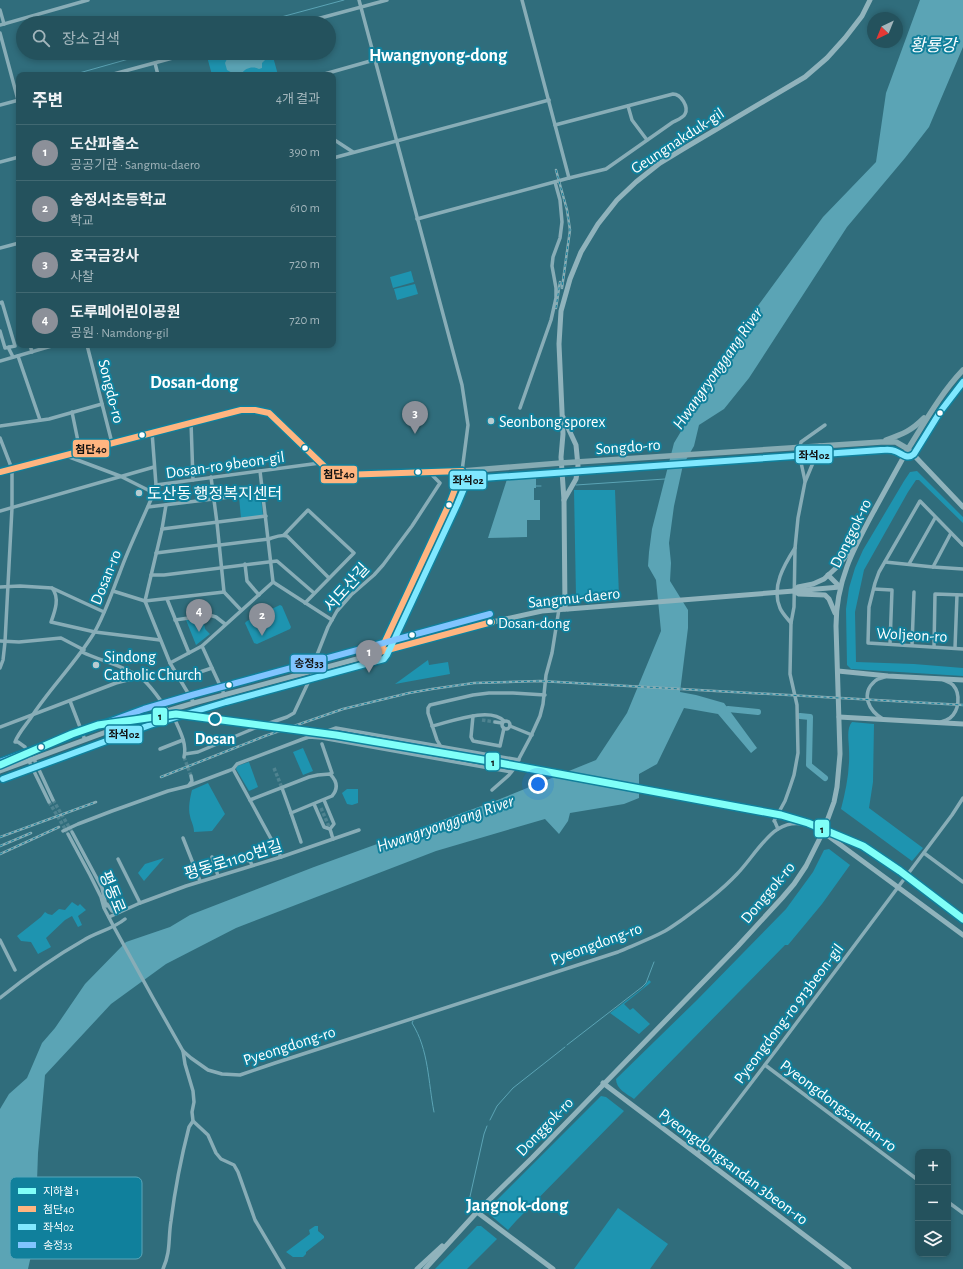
<!DOCTYPE html>
<html lang="ko">
<meta charset="utf-8">
<style>
:root{--surface:#24525d;--page:#2c5863;--text:#f1f3f6;--muted:#a3b6bc;--line:#416972;--accent:#8c9099}
body{margin:0;font-family:"Alegreya Sans","Noto Sans KR",sans-serif;background:var(--page);color:var(--text)}
.controls{position:absolute;right:12px;bottom:12px;display:grid;overflow:hidden;border-radius:8px;box-shadow:0 2px 6px #0003}
.controls button{width:36px;height:36px;display:grid;place-items:center;padding:0;border:0;border-bottom:1px solid var(--line);background:var(--surface);color:var(--text);font:20px sans-serif}
.compass{position:absolute;left:867px;top:12px;width:36px;height:36px;border-radius:50%;background:var(--surface);box-shadow:0 2px 6px #0003;rotate:223deg}
.you{position:absolute;left:538px;top:784px;width:14px;height:14px;margin:-10px;border:3px solid #fff;border-radius:50%;background:#1a73e8;box-shadow:0 0 0 6px #1a73e833}
.badge{display:grid;place-items:center;width:26px;height:26px;border-radius:50%;background:var(--accent);color:#fff;font-size:13px;font-weight:700}
.pin{position:absolute;translate:-50% -33px;filter:drop-shadow(0 1px 2px #0008)}
.pin::after{content:'';position:absolute;top:21px;width:14px;height:12px;background:inherit;clip-path:polygon(0 0,100% 0,50% 100%)}
.list{margin:0;padding:0;list-style:none}
h2{display:flex;justify-content:space-between;align-items:center;height:52px;margin:0;padding:0 16px;font-size:17px}
h2 small{font-size:13px;font-weight:400;color:var(--muted)}
.list li{display:grid;grid-template-columns:26px 1fr auto;gap:12px;align-items:center;box-sizing:border-box;height:56px;padding:0 16px;border-top:1px solid var(--line)}
.list b{display:block;font-size:15px;white-space:nowrap}
.list p{margin:0;font-size:13px;white-space:nowrap;color:var(--muted)}
.list em{font-size:13px;font-style:normal;color:var(--muted)}
.icon{flex:none;width:22px;height:22px;fill:none;stroke:currentColor;stroke-width:2;stroke-linecap:round;stroke-linejoin:round}
.map{position:relative;flex:none;width:963px;height:1269px;overflow:hidden}
.search{position:absolute;background:var(--surface);box-shadow:0 2px 6px #0003;left:16px;top:16px;width:320px;height:44px;display:flex;align-items:center;gap:10px;box-sizing:border-box;padding:0 14px;border-radius:22px;color:var(--muted);font-size:15px}
.panel{position:absolute;background:var(--surface);box-shadow:0 2px 6px #0003;left:16px;top:72px;width:320px;height:276px;border-radius:8px}
.map>svg:first-child{display:block}
.green{fill:#1e94b0}
.water{fill:#5ba4b5}
.lines{fill:none;stroke-linecap:round;stroke-linejoin:round}
.stream{stroke:#5ba4b5;stroke-width:1}
.river{stroke:#5ba4b5;stroke-width:6}
.street-tunnel{stroke:#4f8390;stroke-width:3.5;stroke-dasharray:3.5 2;stroke-linecap:butt}
.street{stroke:#88adb7;stroke-width:3.5}
.secondary{stroke:#90b3bc;stroke-width:5}
.primary{stroke:#86abb3;stroke-width:5.5}
.rail-casing{stroke:#88adb5;stroke-width:2.5}
.rail{stroke:#10809c;stroke-width:1;stroke-dasharray:3;stroke-linecap:butt}
.secondary-bridge{stroke:#90b3bc;stroke-width:5}
.primary-bridge{stroke:#86abb3;stroke-width:5.5}
.bus-1-casing{stroke:#10809c;stroke-width:9}
.bus-2-casing{stroke:#10809c;stroke-width:9}
.bus-3-casing{stroke:#10809c;stroke-width:9}
.bus-1{stroke:#ffb580;stroke-width:6}
.bus-2{stroke:#80e8ff;stroke-width:6}
.bus-3{stroke:#80c4ff;stroke-width:6}
.metro-1-casing{stroke:#10809c;stroke-width:10}
.metro-1{stroke:#80fff8;stroke-width:7}
.bus-dot{fill:#fff;stroke:#10809c;stroke-width:1.5}
.poi-dot{fill:#b7ccd1;stroke:#10809c;stroke-width:1.5}
.stop-dot{fill:#10809c;stroke:#fff;stroke-width:2}
.labels{text-anchor:middle;stroke-width:4;stroke-linejoin:round;paint-order:stroke}
.bus-label{font-size:15px;fill:#fff;stroke:#10809c;text-anchor:start}
.street-label{font-size:16px;fill:#fff;stroke:#10809c}
.poi-label{font-size:16px;fill:#fff;stroke:#10809c;text-anchor:start}
.stop-label{font-size:16px;font-weight:bold;fill:#fff;stroke:#10809c}
.water-label{font-size:17px;font-style:italic;fill:#fbfeff;stroke:#10809c}
.quarter-label{font-size:18px;font-weight:bold;fill:#fff;stroke:#10809c}
.key{fill:#10809c;stroke:#58a6ba;stroke-width:1}
.key-label{font-size:11px;fill:#fff}
.line-badge{stroke:#10809c;stroke-width:1.5}
.pale-badge-label{font-size:11px;text-anchor:middle;font-weight:bold;fill:#111}
</style>
<div class="map">
<svg width="963" height="1269" viewBox="0 0 963 1269">
<rect width="100%" height="100%" fill="#306d7c"/>
<g class="green">
<polygon points="206,53 272,53 278,75 212,75"/>
<polygon points="411,271 414,282 393,288 390,277"/>
<polygon points="415,284 418,294 397,300 394,289"/>
<polygon points="917,471 963,517 963,523 919,480 916,480 908,492 864,570 855,612 856,662 914,664 963,668 963,676 851,669 847,665 846,609 849,588 855,568 863,550 904,481 910,472"/>
<polygon points="574,490 615,490 619,596 576,596"/>
<polygon points="259,495 261,498 263,516 241,518 239,497"/>
<polygon points="280,605 282,606 291,627 290,629 257,644 254,643 245,623 247,621"/>
<polygon points="203,616 205,629 210,634 196,645 186,620"/>
<polygon points="428,660 429,665 448,662 450,674 395,684"/>
<path d="M852,722L874,724L873,782L869,808L923,848L912,861L841,809C846,790 850,770 849,750C849,741 846,729 852,722Z"/>
<polygon points="303,748 313,771 303,775 293,752"/>
<polygon points="249,762 258,787 249,791 236,769 237,766"/>
<path d="M208,783L225,814L212,831L194,832C194,825 191,822 190,816C188,808 190,798 192,790Z"/>
<polygon points="347,789 358,789 358,803 352,805 347,804 342,793"/>
<path d="M829,849L850,865L822,904L788,945H785L634,1099C627,1094 616,1089 616,1079L697,1000L786,909L813,872L824,850Z"/>
<polygon points="164,858 144,881 138,873 145,864"/>
<polygon points="72,902 78,906 80,904 86,910 78,916 82,925 78,927 72,916 65,920 46,938 51,947 38,954 31,942 21,941 17,936 41,917 45,912 48,914 52,915 59,909 65,910"/>
<polygon points="649,980 651,982 649,984 624,1004 630,1010 633,1008 650,1024 639,1034 610,1013 643,988"/>
<polygon points="601,1096 606,1097 624,1111 516,1221 508,1230 489,1214 488,1209"/>
<polygon points="618,1208 668,1244 650,1269 574,1269"/>
<polygon points="315,1226 318,1226 318,1231 324,1236 324,1238 306,1252 306,1254 303,1257 293,1257 286,1252 310,1234 309,1230"/>
<polygon points="477,1226 481,1226 497,1239 467,1269 435,1269"/>
</g>
<g class="water">
<polygon points="920,0 963,0 963,47 929,127 905,158 847,227 749,378 724,409 699,425 694,446 683,465 674,506 669,543 671,563 670,581 688,610 688,628 680,692 696,695 724,703 757,748 751,753 718,714 684,708 657,764 639,774 639,798 624,804 570,813 568,821 559,834 545,819 436,851 236,928 166,964 111,1004 45,1075 38,1153 35,1238 28,1269 0,1269 0,1109 9,1094 27,1078 42,1043 55,1028 85,984 126,942 170,927 190,915 314,867 495,801 596,760 627,713 661,631 656,580 648,566 649,552 652,529 674,443 749,318 823,217 876,162 886,93"/>
<path d="M235,53H239L243,56L245,53H266V59L262,63V68L259,69C253,66 246,67 241,74L236,75L227,70L225,63L229,55L232,57Z"/>
<polygon points="508,476 527,476 527,478 536,478 536,488 534,488 534,500 540,500 540,520 527,520 527,537 488,538"/>
</g>
<g class="lines">
<g class="stream">
<polyline points="259,23 344,0"/>
<polyline points="72,75 150,53"/>
<polyline points="576,485 665,479"/>
<polyline points="536,486 541,486"/>
<path d="M413,1021L412,1023C429,1050 428,1082 434,1112"/>
<polyline points="567,1045 642,987 646,983 654,962"/>
<polyline points="490,1120 497,1106 513,1088 565,1047"/>
<polyline points="470,1202 469,1201 484,1134 487,1126"/>
</g>
<g class="river">
<polyline points="728,709 758,712"/>
<polyline points="800,716 810,717 809,765 825,778"/>
</g>
<g class="street-tunnel">
<polyline points="482,720 495,722"/>
<polyline points="311,736 325,732"/>
<polyline points="441,747 448,761"/>
<polyline points="184,757 191,776"/>
<polyline points="274,768 282,788"/>
<polyline points="53,800 72,832"/>
<polyline points="49,802 67,832"/>
<polyline points="321,808 330,829"/>
</g>
<g class="street">
<polyline points="359,0 462,385 468,425 462,471 450,502 380,652"/>
<polyline points="0,10 4,24"/>
<polyline points="302,23 387,0"/>
<polyline points="0,25 88,0"/>
<polyline points="0,33 18,100"/>
<polyline points="155,63 158,75"/>
<polyline points="110,75 191,53"/>
<polyline points="321,75 374,60"/>
<polyline points="0,105 19,100"/>
<polyline points="628,106 632,120 647,140"/>
<path d="M555,125L673,94C681,94 689,107 685,114C683,118 677,120 673,122L606,169L569,178"/>
<polyline points="333,139 353,152"/>
<polyline points="333,158 549,100"/>
<polyline points="0,162 19,157"/>
<polyline points="417,219 569,178 522,0"/>
<polyline points="0,248 19,243"/>
<polyline points="0,303 2,302 15,346 5,348 0,331"/>
<polyline points="18,303 19,306"/>
<polyline points="30,345 32,352"/>
<polyline points="87,345 112,443"/>
<polyline points="9,347 9,349 13,357"/>
<polyline points="18,356 40,420"/>
<polyline points="0,361 55,345"/>
<polyline points="520,408 551,320 556,298 556,288 552,266 553,257 560,238 562,222 560,200 555,182"/>
<polyline points="72,412 80,451"/>
<polyline points="191,422 193,480"/>
<polyline points="0,426 49,419 102,404"/>
<polyline points="0,438 12,469 12,508 5,642 3,660 0,668"/>
<polyline points="64,455 120,476 154,493"/>
<polyline points="805,481 799,453 801,442 825,425"/>
<polyline points="156,485 320,463"/>
<polyline points="166,505 162,529 145,601 170,663 194,703"/>
<polyline points="148,507 263,493"/>
<polyline points="0,511 154,467"/>
<polyline points="162,529 266,516"/>
<polyline points="284,535 308,510 354,553 305,603"/>
<polyline points="963,545 920,501 879,572 875,583 869,607 868,643 963,649"/>
<path d="M156,553L269,539C275,537 281,534 287,536L329,578"/>
<polyline points="885,562 933,567 963,569"/>
<polyline points="245,564 247,581 259,595"/>
<polyline points="909,564 935,518"/>
<polyline points="933,567 951,533"/>
<polyline points="151,575 164,575 277,561 314,593"/>
<polyline points="273,582 332,620"/>
<polyline points="0,587 20,586 52,588 104,612"/>
<path d="M52,588C60,598 55,611 51,622L95,632L160,640"/>
<polyline points="874,589 892,590 890,644"/>
<polyline points="113,591 145,601 224,592 217,523 211,477"/>
<polyline points="224,592 241,610"/>
<polyline points="167,599 189,653"/>
<polyline points="175,620 209,615 216,617 225,624"/>
<polyline points="791,623 794,607 795,548 798,518 805,482 820,446"/>
<polyline points="0,641 19,642 61,638 84,650"/>
<polyline points="912,645 914,592"/>
<polyline points="202,646 212,668"/>
<polyline points="934,647 935,594 963,595"/>
<polyline points="955,648 957,595"/>
<path d="M82,652C101,661 122,665 140,677C151,685 160,700 168,711"/>
<polyline points="170,663 202,646 273,582 260,471"/>
<polyline points="179,679 212,668 224,694"/>
<polyline points="70,701 85,740"/>
<path d="M171,710C176,725 188,741 184,757"/>
<polyline points="473,716 471,737 473,741 500,746 504,728"/>
<path d="M883,719C869,711 860,694 875,681C878,678 883,678 887,676"/>
<circle cx="506" cy="725" r="4"/>
<polyline points="495,722 502,723"/>
<path d="M941,722C944,721 947,720 950,718C959,711 961,694 953,685C950,682 945,681 942,679"/>
<path d="M432,726C450,722 490,706 504,721"/>
<polyline points="510,726 532,735"/>
<polyline points="0,727 116,683 139,677"/>
<polyline points="325,732 336,728 519,760"/>
<polyline points="322,744 332,773 330,774"/>
<polyline points="441,747 437,740 428,713 428,708 430,705 473,695 489,693 513,693 545,695"/>
<polyline points="160,749 183,740"/>
<polyline points="185,754 198,752 255,728 287,717 294,713 314,670 315,660 328,627 337,611 351,595 374,575 383,565 412,526 440,483 433,476 431,471"/>
<polyline points="34,759 53,800"/>
<path d="M31,760L25,747L18,742H15C18,734 25,726 30,719C49,689 75,664 94,633C105,614 112,592 120,572C130,544 144,517 155,490L156,485L152,432"/>
<polyline points="29,761 49,802"/>
<polyline points="233,769 281,857"/>
<polyline points="189,785 192,781 191,776"/>
<polyline points="492,790 509,775 513,770 530,738 540,716 543,704 546,675 552,653 559,609"/>
<path d="M250,800L309,777L318,775L330,774C337,781 339,788 332,796L291,813L282,788"/>
<polyline points="324,800 334,824 330,829 333,839"/>
<polyline points="314,804 324,827 330,829"/>
<polyline points="291,813 301,842"/>
<path d="M778,829L775,822L774,821L785,801L790,787L794,775L798,753L797,705L790,674L791,623C787,618 782,613 780,608C771,587 784,565 795,548"/>
<polyline points="63,831 78,824 112,811 168,791 188,786 228,771 233,769 237,764 303,739 309,737 322,738 511,772"/>
<polyline points="72,832 102,888 106,906"/>
<path d="M68,834L90,875L101,897L104,908L115,929L153,998L183,1051L191,1058L208,1070L222,1074L240,1075L275,1063L618,952C634,945 650,939 665,931C672,927 677,923 683,919C702,905 721,891 737,874C749,862 764,837 778,829C794,819 808,824 823,832"/>
<polyline points="183,838 200,881"/>
<polyline points="924,853 963,882"/>
<polyline points="212,857 218,876"/>
<polyline points="118,859 140,903"/>
<polyline points="246,860 250,861 252,865"/>
<polyline points="107,904 112,911 119,912"/>
<polyline points="109,917 140,903 186,886 281,857 359,830"/>
<polyline points="0,940 15,970"/>
<path d="M0,998C26,977 54,957 84,940C97,932 113,929 125,919"/>
<polyline points="183,1051 185,1064 193,1091 194,1102 192,1112 193,1121 208,1135 216,1153 221,1159 234,1165 238,1172 255,1220 284,1269"/>
<polyline points="765,1065 918,1180"/>
<polyline points="697,1154 777,1049 952,815 963,798"/>
<polyline points="948,1202 963,1213"/>
<path d="M163,1269C171,1251 168,1239 171,1221C175,1189 181,1158 189,1127L193,1121"/>
</g>
<g class="secondary">
<polyline points="563,417 576,445 578,466 576,479 564,500"/>
<polyline points="828,575 840,587"/>
<polyline points="794,591 798,587 813,584 824,579 837,567 851,550"/>
<polyline points="794,591 799,594 825,595 829,599 835,613"/>
<polyline points="794,591 840,587"/>
<polyline points="565,609 564,500 561,457 563,434 559,344 561,311 570,279 581,252 598,224 617,200 636,182 660,163 683,149 805,77 827,58 845,38 862,16 870,0"/>
<polyline points="838,671 888,676 963,680"/>
<polyline points="839,717 963,724"/>
<polyline points="0,771 147,717 194,703 497,621 542,611 567,609"/>
<polyline points="823,832 963,935"/>
<polyline points="603,1083 849,1269"/>
<polyline points="477,1212 553,1269"/>
<polyline points="417,1269 442,1246"/>
<path d="M425,1269L477,1212L532,1158L738,946L782,898L794,884L806,866L823,832L834,802L837,787L840,754L836,626C836,580 854,548 875,509C886,489 897,469 908,449L963,507"/>
</g>
<g class="primary">
<path d="M886,440C903,434 911,431 924,418"/>
<path d="M820,446L881,442H896L908,449C925,422 941,393 963,370"/>
<path d="M0,472L241,410C251,409 259,409 269,413L330,471L336,474L344,476L462,471L561,463"/>
</g>
<g class="rail-casing">
<g id="rail">
<polyline points="556,170 567,210 570,230 562,288"/>
<polyline points="556,308 560,282"/>
<polyline points="161,777 265,736 343,709 409,693 432,689 474,683 540,681 963,705"/>
<polyline points="0,837 96,802"/>
<polyline points="0,846 31,833"/>
<polyline points="0,854 59,827"/>
</g>
</g>
<use href="#rail" class="rail"/>
<polyline class="secondary-bridge" points="568,609 794,591"/>
<polyline class="primary-bridge" points="561,463 820,446"/>
<g class="bus-1-casing">
<g id="bus-1">
<polyline points="0,472 241,410 255,410 269,413 326,468 333,472 341,475 462,471"/>
<polyline points="380,652 450,502 462,471"/>
<polyline points="380,652 492,622"/>
</g>
</g>
<g class="bus-2-casing">
<path id="bus-2" d="M3,779L150,725L226,702L384,659L387,655L457,505L468,479L881,450C886,450 891,449 895,451C903,454 907,460 914,454L940,412L963,382"/>
</g>
<g class="bus-3-casing">
<polyline id="bus-3" points="0,762 144,709 192,695 490,614"/>
</g>
<use href="#bus-1" class="bus-1"/>
<use href="#bus-2" class="bus-2"/>
<use href="#bus-3" class="bus-3"/>
<g class="metro-1-casing">
<polyline id="metro-1" points="0,765 72,734 98,725 176,714 336,735 489,761 781,815 808,823 863,846 900,871 963,919"/>
</g>
<use href="#metro-1" class="metro-1"/>
</g>
<g class="bus-dot">
<circle cx="940" cy="413" r="3.5"/>
<circle cx="142" cy="435" r="3.5"/>
<circle cx="305" cy="448" r="3.5"/>
<circle cx="418" cy="472" r="3.5"/>
<circle cx="449" cy="505" r="3.5"/>
<circle cx="490" cy="622" r="3.5"/>
<circle cx="412" cy="635" r="3.5"/>
<circle cx="229" cy="685" r="3.5"/>
<circle cx="41" cy="747" r="3.5"/>
</g>
<g class="poi-dot">
<circle cx="491" cy="421" r="4"/>
<circle cx="139" cy="493" r="4"/>
<circle cx="96" cy="665" r="4"/>
</g>
<circle class="stop-dot" cx="215" cy="719" r="6"/>
<g class="labels">
<g class="bus-label">
<text x="498" y="628">Dosan-dong</text>
</g>
<g class="street-label">
<text transform="translate(677 140) rotate(-33)" y="6">Geungnakduk-gil</text>
<text transform="translate(112 391) rotate(76)" y="6">Songdo-ro</text>
<text transform="translate(628 446) rotate(-4)" y="6">Songdo-ro</text>
<text transform="translate(225 464) rotate(-8)" y="6">Dosan-ro 9beon-gil</text>
<text transform="translate(850 533) rotate(-64)" y="6">Donggok-ro</text>
<text transform="translate(105 577) rotate(-68)" y="6">Dosan-ro</text>
<text transform="translate(346 587) rotate(-48)" y="6">서도산길</text>
<text transform="translate(574 597) rotate(-6)" y="6">Sangmu-daero</text>
<text transform="translate(912 634) rotate(3)" y="6">Woljeon-ro</text>
<text transform="translate(233 859) rotate(-17)" y="6">평동로1100번길</text>
<text transform="translate(113 892) rotate(68)" y="6">평동로</text>
<text transform="translate(767 892) rotate(-50)" y="6">Donggok-ro</text>
<text transform="translate(596 943) rotate(-20)" y="6">Pyeongdong-ro</text>
<text transform="translate(788 1013) rotate(-53)" y="6">Pyeongdong-ro 913beon-gil</text>
<text transform="translate(289 1045) rotate(-18)" y="6">Pyeongdong-ro</text>
<text transform="translate(839 1105) rotate(37)" y="6">Pyeongdongsandan-ro</text>
<text transform="translate(544 1126) rotate(-46)" y="6">Donggok-ro</text>
<text transform="translate(734 1166) rotate(37)" y="6">Pyeongdongsandan 3beon-ro</text>
</g>
<g class="poi-label">
<text x="499" y="427">Seonbong sporex</text>
<text x="147" y="499">도산동 행정복지센터</text>
<text x="104" y="662">Sindong<tspan x="104" dy="18">Catholic Church</tspan></text>
</g>
<g class="stop-label">
<text x="215" y="744">Dosan</text>
</g>
<g class="water-label">
<text x="933" y="51">황룡강</text>
<text transform="translate(717 368) rotate(-55)" y="6">Hwangryonggang River</text>
<text transform="translate(445 823) rotate(-19)" y="6">Hwangryonggang River</text>
</g>
<g class="quarter-label">
<text x="438" y="61">Hwangnyong-dong</text>
<text x="194" y="388">Dosan-dong</text>
<text x="517" y="1211">Jangnok-dong</text>
</g>
</g>
<rect x="10" y="1177" width="132" height="82" rx="6" class="key"/>
<rect x="18" y="1188" width="18" height="6" fill="#80fff8"/>
<rect x="18" y="1206" width="18" height="6" fill="#ffb580"/>
<rect x="18" y="1224" width="18" height="6" fill="#80e8ff"/>
<rect x="18" y="1242" width="18" height="6" fill="#80c4ff"/>
<g class="key-label">
<text x="43" y="1195">지하철 1</text>
<text x="43" y="1213">첨단40</text>
<text x="43" y="1231">좌석02</text>
<text x="43" y="1249">송정33</text>
</g>
<g class="line-badge">
<rect x="72" y="439" width="38" height="19" rx="4" fill="#ffb580"/>
<rect x="795" y="445" width="38" height="19" rx="4" fill="#80e8ff"/>
<rect x="320" y="465" width="38" height="19" rx="4" fill="#ffb580"/>
<rect x="449" y="470" width="38" height="20" rx="4" fill="#80e8ff"/>
<rect x="290" y="654" width="37" height="19" rx="4" fill="#80c4ff"/>
<rect x="152" y="707" width="16" height="19" rx="4" fill="#80fff8"/>
<rect x="105" y="725" width="38" height="19" rx="4" fill="#80e8ff"/>
<rect x="485" y="752" width="15" height="19" rx="4" fill="#80fff8"/>
<rect x="814" y="819" width="16" height="19" rx="4" fill="#80fff8"/>
</g>
<g class="pale-badge-label">
<text x="91" y="453">첨단40</text>
<text x="814" y="459">좌석02</text>
<text x="339" y="478">첨단40</text>
<text x="468" y="484">좌석02</text>
<text x="309" y="667">송정33</text>
<text x="160" y="720">1</text>
<text x="124" y="738">좌석02</text>
<text x="493" y="766">1</text>
<text x="822" y="833">1</text>
</g>
</svg>
<div class="controls">
<button>+</button>
<button>−</button>
<button><svg class="icon" aria-label="layers" viewBox="0 0 24 24"><path d="M12 4l9 5-9 5-9-5zM3 14l9 5 9-5"/></svg></button>
</div>
<svg class="compass" viewBox="-18 -18 36 36"><path d="M0-13l5 13h-10z" fill="#e53935"/><path d="M0 13l5-13h-10z" fill="#a3b6bc"/></svg>
<div class="you"></div>
<div class="pin badge" style="left:369px;top:673px">1</div>
<div class="pin badge" style="left:262px;top:636px">2</div>
<div class="pin badge" style="left:415px;top:434px">3</div>
<div class="pin badge" style="left:199px;top:632px">4</div>
<div class="search"><svg class="icon" aria-label="search" viewBox="0 0 24 24"><circle cx="10" cy="10" r="6"/><path d="M15 15l6 6"/></svg>장소 검색</div>
<section class="panel">
<h2>주변<small>4개 결과</small></h2>
<ul class="list">
<li><span class="badge">1</span><div><b>도산파출소</b><p>공공기관 · Sangmu-daero</p></div><em>390 m</em></li>
<li><span class="badge">2</span><div><b>송정서초등학교</b><p>학교</p></div><em>610 m</em></li>
<li><span class="badge">3</span><div><b>호국금강사</b><p>사찰</p></div><em>720 m</em></li>
<li><span class="badge">4</span><div><b>도루메어린이공원</b><p>공원 · Namdong-gil</p></div><em>720 m</em></li>
</ul>
</section>
</div>
